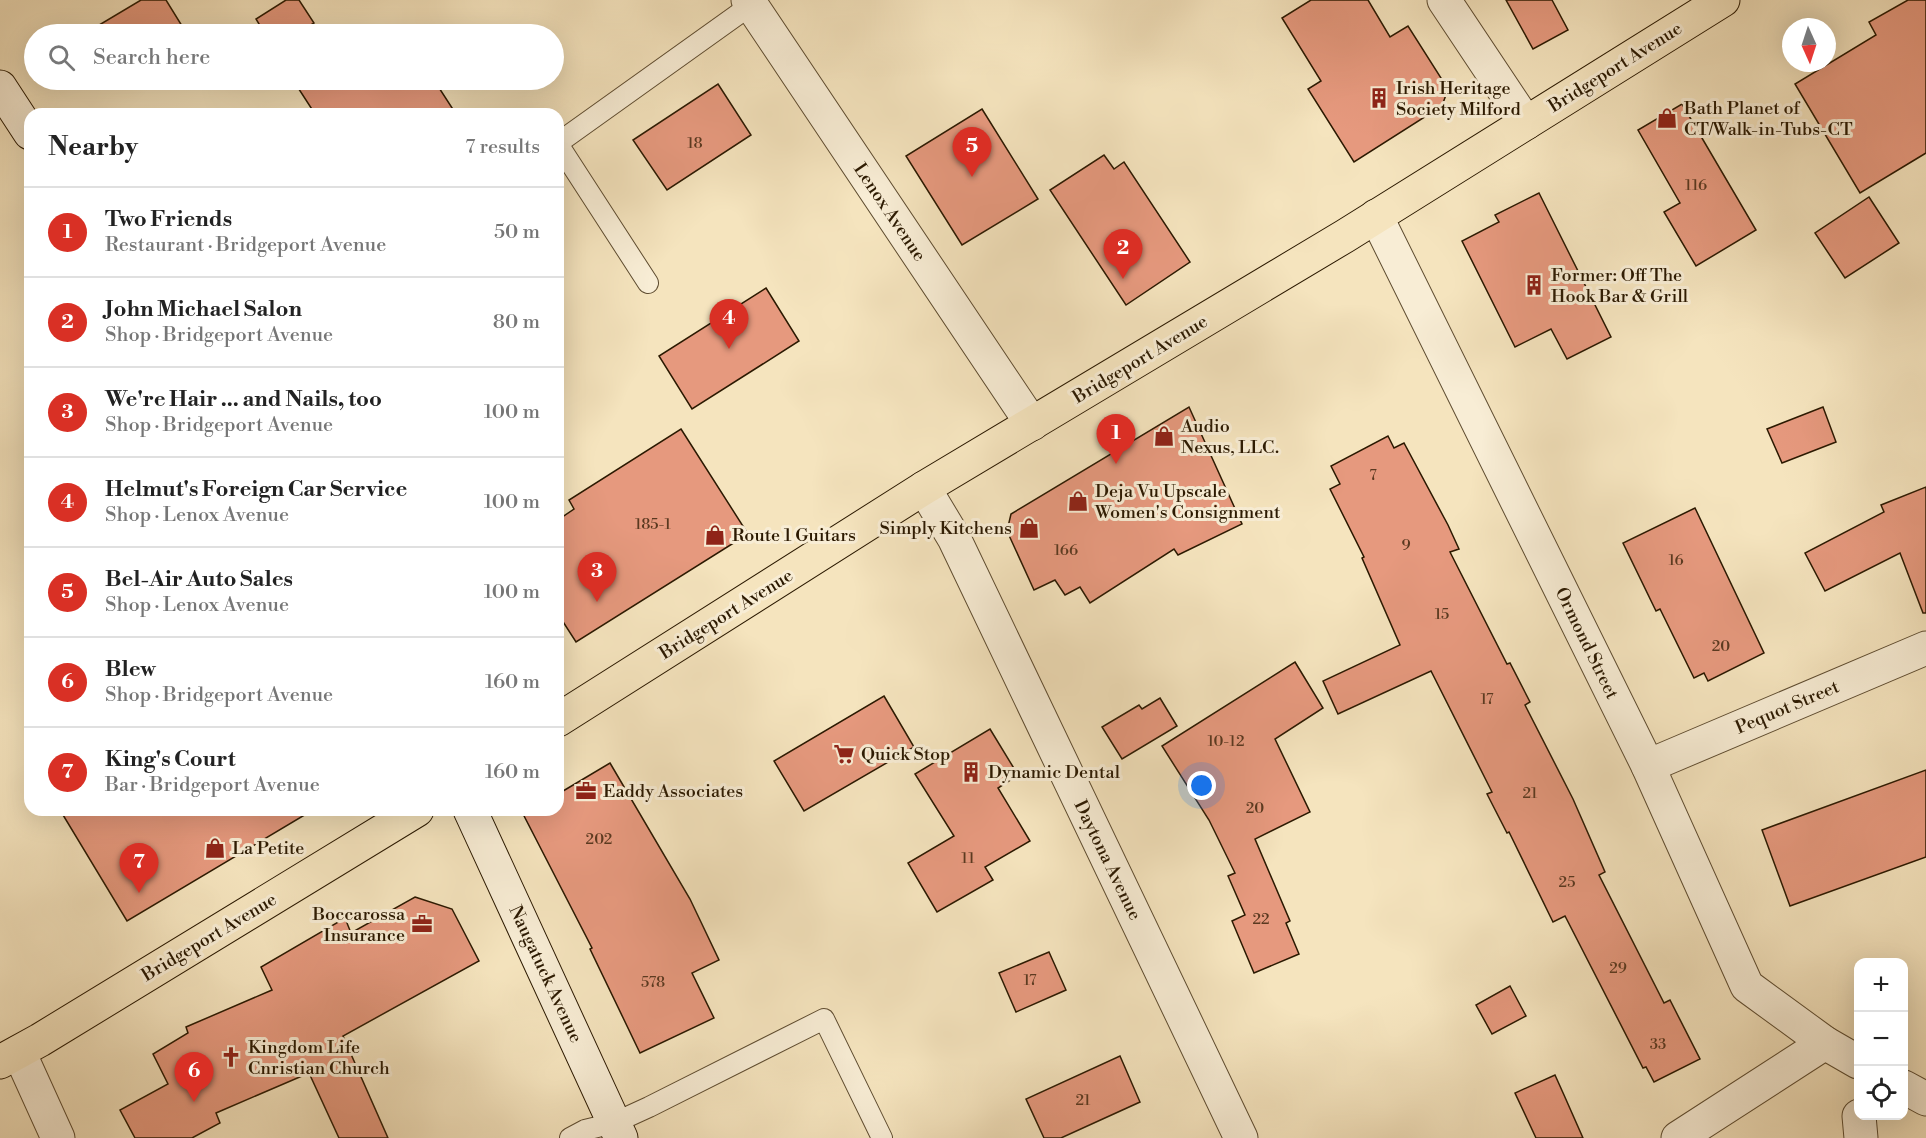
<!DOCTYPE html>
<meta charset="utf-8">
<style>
:root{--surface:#fff;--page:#f2f2f2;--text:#222;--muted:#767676;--line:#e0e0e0;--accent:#d93025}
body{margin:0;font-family:"Libre Bodoni",serif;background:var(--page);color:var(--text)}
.controls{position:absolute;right:18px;bottom:18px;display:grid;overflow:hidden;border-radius:12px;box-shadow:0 6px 24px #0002}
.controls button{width:54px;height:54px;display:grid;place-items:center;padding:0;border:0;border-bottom:2px solid var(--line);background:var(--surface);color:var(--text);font:30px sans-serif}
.compass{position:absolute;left:1782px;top:18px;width:54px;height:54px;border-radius:50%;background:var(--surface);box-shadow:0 6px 24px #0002;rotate:177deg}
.you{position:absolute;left:1202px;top:786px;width:21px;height:21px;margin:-15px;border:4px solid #fff;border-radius:50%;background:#1a73e8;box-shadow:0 0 0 9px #1a73e833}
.badge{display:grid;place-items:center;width:39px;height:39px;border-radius:50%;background:var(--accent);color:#fff;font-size:20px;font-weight:700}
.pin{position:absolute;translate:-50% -50px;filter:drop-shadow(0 2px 3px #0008)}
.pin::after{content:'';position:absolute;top:32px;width:21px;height:18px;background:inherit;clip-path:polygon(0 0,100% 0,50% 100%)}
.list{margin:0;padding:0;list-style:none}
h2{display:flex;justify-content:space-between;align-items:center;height:78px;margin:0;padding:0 24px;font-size:26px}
h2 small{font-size:20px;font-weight:400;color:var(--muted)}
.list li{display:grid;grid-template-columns:39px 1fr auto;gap:18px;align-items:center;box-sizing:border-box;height:90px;padding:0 24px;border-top:2px solid var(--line)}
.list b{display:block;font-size:22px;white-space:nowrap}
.list p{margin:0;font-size:20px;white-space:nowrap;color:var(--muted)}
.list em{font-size:20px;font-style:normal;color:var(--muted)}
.icon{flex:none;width:33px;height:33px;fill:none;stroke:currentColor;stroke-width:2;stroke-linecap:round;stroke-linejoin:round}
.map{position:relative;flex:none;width:1926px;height:1138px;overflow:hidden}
.search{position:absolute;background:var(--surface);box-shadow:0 6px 24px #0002;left:24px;top:24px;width:540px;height:66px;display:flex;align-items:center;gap:15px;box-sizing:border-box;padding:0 21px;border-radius:33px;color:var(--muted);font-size:22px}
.panel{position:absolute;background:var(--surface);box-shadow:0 6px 24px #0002;left:24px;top:108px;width:540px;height:708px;border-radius:18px}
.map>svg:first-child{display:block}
.building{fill:#e6997e;stroke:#2b1901;stroke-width:1.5}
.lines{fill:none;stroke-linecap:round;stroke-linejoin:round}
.service-casing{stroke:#5e4c30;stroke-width:22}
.minor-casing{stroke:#5e4c30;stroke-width:35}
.secondary-casing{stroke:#2b1901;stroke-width:35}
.primary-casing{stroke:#2b1901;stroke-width:35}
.service{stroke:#f8edd5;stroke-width:20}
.minor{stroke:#f8edd5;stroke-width:33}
.secondary{stroke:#f8edd5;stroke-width:33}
.primary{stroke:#f5e4be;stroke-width:33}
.labels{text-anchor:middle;stroke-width:6;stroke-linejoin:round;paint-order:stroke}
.number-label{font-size:15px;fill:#5a3920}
.street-label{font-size:18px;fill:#2b1901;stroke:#f8edd5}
.poi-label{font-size:18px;fill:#2b1901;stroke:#f8edd5;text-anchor:start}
</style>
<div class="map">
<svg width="1926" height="1138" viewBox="0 0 1926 1138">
<rect width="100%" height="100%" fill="#f5e4be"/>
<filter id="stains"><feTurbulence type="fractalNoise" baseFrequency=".00333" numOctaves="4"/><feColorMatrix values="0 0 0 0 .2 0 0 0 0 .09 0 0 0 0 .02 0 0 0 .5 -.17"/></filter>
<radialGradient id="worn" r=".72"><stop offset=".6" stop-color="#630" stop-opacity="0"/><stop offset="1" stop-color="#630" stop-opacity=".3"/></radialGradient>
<g class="building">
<polygon points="141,0 166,0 187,34 84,34"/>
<polygon points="286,0 299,0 314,23 306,28 310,34 265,34 256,19"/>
<polygon points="1311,0 1368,0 1390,37 1408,26 1448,89 1442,106 1354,162 1308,89 1321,81 1282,18"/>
<polygon points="1506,0 1552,0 1568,30 1533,49"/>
<polygon points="1908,0 1926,0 1926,153 1860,193 1795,84 1876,35 1869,22"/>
<polygon points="293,80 434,80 456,114 315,114"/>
<polygon points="718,84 751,135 667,190 633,140"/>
<polygon points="1682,104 1756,230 1696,266 1664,212 1680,203 1638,130"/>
<polygon points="982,109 1038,199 962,245 906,156"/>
<polygon points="1104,155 1114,169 1124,162 1190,262 1126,305 1050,190"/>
<polygon points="1539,193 1611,337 1567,359 1551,329 1515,347 1462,241 1499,222 1495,215"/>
<polygon points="1869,197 1899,243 1845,278 1815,233"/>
<polygon points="766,288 799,341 692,409 659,356"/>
<polygon points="1189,407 1242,524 1178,555 1174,549 1090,603 1080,587 1065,595 1055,580 1034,590 1007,531 1011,514"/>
<polygon points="1823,407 1836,442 1782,463 1767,429"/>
<polygon points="681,429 748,534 576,642 558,614 558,520 574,509 569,500"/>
<polygon points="1388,436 1394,448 1404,443 1448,525 1459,549 1450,552 1507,664 1510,663 1530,702 1525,705 1573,799 1605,872 1599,875 1664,1003 1670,1000 1700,1059 1654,1082 1646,1067 1643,1068 1565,916 1553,922 1509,832 1507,833 1487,794 1492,792 1431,671 1338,714 1323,681 1400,645 1362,558 1364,557 1330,489 1340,484 1331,466"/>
<polygon points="1926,487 1926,613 1923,613 1900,553 1825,591 1805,553 1884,512 1881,505"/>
<polygon points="1695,508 1764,653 1708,681 1704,673 1694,678 1660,609 1656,611 1623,543"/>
<polygon points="1295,662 1323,708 1275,739 1310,812 1255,839 1290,921 1286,923 1299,954 1254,973 1232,921 1245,915 1228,876 1235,873 1209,820 1162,746"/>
<polygon points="884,696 914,747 804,811 774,761"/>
<polygon points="1160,698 1177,726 1122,759 1102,727 1139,705 1142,709"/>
<polygon points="990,729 1018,775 998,788 1030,841 985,867 993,880 937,912 908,863 954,836 915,774"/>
<polygon points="610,763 690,899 719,960 692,973 714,1018 640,1053 590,949 592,948 521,810 558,810 558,794"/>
<polygon points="1926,770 1926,857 1790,906 1762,830"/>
<polygon points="60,810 313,810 127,921"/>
<polygon points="415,897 452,909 479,961 343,1036 388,1138 339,1138 309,1073 216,1113 220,1123 192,1138 135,1138 120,1110 168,1084 153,1054 188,1033 186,1027 272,990 261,967 345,918 351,933"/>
<polygon points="1049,952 1066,990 1016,1012 999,973"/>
<polygon points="1510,986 1526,1016 1492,1034 1476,1005"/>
<polygon points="1120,1056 1140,1102 1061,1138 1044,1138 1026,1099"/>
<polygon points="1555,1075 1564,1095 1583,1138 1536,1138 1515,1093"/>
</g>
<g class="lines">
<g class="service-casing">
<g id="service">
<polyline points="558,143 751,5"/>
<polyline points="558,144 648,283"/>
<polyline points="570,1138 585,1130 614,1123 649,1107 824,1019 882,1138"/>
</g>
</g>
<g class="minor-casing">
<g id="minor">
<polyline points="748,0 1032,424"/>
<polyline points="1444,0 1526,123"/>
<polyline points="1376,216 1648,766 1747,986 1825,1043 1858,1062"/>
<polyline points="924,488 954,538 1241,1138"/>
<polyline points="1648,766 1926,648"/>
<polyline points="19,1052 58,1138"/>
<polyline points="1904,1087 1926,1099"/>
<polyline points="1859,1116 1861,1138"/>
<polyline points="1678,1138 1825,1043"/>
</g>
</g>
<g class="secondary-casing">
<g id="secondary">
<polyline points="0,87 30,133"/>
<polyline points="470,810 621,1138"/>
</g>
</g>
<g class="primary-casing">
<g id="primary">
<polyline points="558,720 924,488 1345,236 1723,0"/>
<polyline points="0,1062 40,1040 417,810"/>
</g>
</g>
<use href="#service" class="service"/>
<use href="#minor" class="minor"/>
<use href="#secondary" class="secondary"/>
<use href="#primary" class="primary"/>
</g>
<defs>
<g id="building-bare" transform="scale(1.62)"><path d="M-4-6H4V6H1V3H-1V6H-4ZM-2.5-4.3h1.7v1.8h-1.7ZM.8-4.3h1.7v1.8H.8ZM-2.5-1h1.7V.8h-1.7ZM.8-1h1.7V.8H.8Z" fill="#8f2418" stroke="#f8edd5" stroke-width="2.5" paint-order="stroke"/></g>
<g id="shop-bare" transform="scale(1.62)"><path d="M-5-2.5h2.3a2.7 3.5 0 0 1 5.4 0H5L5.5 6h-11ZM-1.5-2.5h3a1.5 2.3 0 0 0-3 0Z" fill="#8f2418" stroke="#f8edd5" stroke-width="2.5" paint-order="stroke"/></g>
<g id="supermarket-bare" transform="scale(1.62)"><path d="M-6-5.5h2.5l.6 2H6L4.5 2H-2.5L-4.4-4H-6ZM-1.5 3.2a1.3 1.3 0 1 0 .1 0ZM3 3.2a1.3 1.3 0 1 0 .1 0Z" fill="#8f2418" stroke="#f8edd5" stroke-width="2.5" paint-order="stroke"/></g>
<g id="office-bare" transform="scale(1.62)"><path d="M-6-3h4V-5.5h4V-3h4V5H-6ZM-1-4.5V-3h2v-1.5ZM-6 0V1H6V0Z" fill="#8f2418" stroke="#f8edd5" stroke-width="2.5" paint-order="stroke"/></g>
<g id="church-bare" transform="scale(1.62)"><path d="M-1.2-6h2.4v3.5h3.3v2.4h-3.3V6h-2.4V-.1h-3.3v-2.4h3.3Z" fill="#8f2418" stroke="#f8edd5" stroke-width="2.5" paint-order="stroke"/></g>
</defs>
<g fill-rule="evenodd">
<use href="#building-bare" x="1379" y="98"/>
<use href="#shop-bare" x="1667" y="118"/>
<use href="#building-bare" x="1534" y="285"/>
<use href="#shop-bare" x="1164" y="436"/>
<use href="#shop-bare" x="1078" y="501"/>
<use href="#shop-bare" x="1029" y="528"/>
<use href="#shop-bare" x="715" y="535"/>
<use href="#supermarket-bare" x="844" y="754"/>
<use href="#building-bare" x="971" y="772"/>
<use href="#office-bare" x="586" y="791"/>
<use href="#shop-bare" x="215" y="848"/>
<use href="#office-bare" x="422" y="924"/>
<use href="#church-bare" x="231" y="1057"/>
</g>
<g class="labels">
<g class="number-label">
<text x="695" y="148">18</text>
<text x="1696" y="190">116</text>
<text x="1373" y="480">7</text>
<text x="653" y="529">185-1</text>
<text x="1406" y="550">9</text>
<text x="1066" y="555">166</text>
<text x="1676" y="565">16</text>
<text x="1442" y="619">15</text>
<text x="1721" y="651">20</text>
<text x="1487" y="704">17</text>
<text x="1226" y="746">10-12</text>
<text x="1530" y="798">21</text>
<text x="1255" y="813">20</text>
<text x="599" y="844">202</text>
<text x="968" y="863">11</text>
<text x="1567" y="887">25</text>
<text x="1261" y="924">22</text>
<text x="1618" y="973">29</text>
<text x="1030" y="985">17</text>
<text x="653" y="987">578</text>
<text x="1658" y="1049">33</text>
<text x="1083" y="1105">21</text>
</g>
<g class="street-label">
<text transform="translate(1615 67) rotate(-32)" y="6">Bridgeport Avenue</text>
<text transform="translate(890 212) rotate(56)" y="6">Lenox Avenue</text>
<text transform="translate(1140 359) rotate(-31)" y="6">Bridgeport Avenue</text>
<text transform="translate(726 614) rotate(-32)" y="6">Bridgeport Avenue</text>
<text transform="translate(1587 643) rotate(64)" y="6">Ormond Street</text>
<text transform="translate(1787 707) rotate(-23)" y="6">Pequot Street</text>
<text transform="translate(1108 860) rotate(64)" y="6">Daytona Avenue</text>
<text transform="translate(209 937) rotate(-31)" y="6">Bridgeport Avenue</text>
<text transform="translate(546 974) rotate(65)" y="6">Naugatuck Avenue</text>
</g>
<g class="poi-label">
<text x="1396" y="94">Irish Heritage<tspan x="1396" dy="21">Society Milford</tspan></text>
<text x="1684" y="114">Bath Planet of<tspan x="1684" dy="21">CT/Walk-in-Tubs-CT</tspan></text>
<text x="1551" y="281">Former: Off The<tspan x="1551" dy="21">Hook Bar &amp; Grill</tspan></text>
<text x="1181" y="432">Audio<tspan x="1181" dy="21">Nexus, LLC.</tspan></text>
<text x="1095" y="497">Deja Vu Upscale<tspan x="1095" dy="21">Women's Consignment</tspan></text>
<text x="1012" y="534" text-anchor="end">Simply Kitchens</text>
<text x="732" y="541">Route 1 Guitars</text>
<text x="861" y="760">Quick Stop</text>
<text x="988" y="778">Dynamic Dental</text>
<text x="603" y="797">Eaddy Associates</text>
<text x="232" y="854">La Petite</text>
<text x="405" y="920" text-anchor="end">Boccarossa<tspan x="405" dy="21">Insurance</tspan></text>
<text x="248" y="1053">Kingdom Life<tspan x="248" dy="21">Cnristian Church</tspan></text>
</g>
</g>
<rect width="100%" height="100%" filter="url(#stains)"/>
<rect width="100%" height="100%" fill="url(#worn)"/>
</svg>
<div class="controls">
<button>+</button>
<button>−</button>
<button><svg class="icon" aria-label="locate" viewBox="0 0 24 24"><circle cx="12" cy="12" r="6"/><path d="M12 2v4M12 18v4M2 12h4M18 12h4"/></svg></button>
</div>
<svg class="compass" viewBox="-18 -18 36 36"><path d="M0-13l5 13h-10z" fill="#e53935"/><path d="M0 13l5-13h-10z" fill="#767676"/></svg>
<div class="you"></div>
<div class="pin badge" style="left:1116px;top:464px">1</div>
<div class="pin badge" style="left:1123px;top:279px">2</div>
<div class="pin badge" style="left:597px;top:602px">3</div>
<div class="pin badge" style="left:729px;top:349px">4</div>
<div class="pin badge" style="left:972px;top:177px">5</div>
<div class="pin badge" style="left:194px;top:1102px">6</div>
<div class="pin badge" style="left:139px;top:893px">7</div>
<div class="search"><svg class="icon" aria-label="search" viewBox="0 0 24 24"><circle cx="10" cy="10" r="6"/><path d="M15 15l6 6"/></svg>Search here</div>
<section class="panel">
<h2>Nearby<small>7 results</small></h2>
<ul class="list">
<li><span class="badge">1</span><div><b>Two Friends</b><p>Restaurant · Bridgeport Avenue</p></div><em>50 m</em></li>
<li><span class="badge">2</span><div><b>John Michael Salon</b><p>Shop · Bridgeport Avenue</p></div><em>80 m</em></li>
<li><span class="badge">3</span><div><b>We're Hair ... and Nails, too</b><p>Shop · Bridgeport Avenue</p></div><em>100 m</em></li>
<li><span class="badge">4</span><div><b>Helmut's Foreign Car Service</b><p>Shop · Lenox Avenue</p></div><em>100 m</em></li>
<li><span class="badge">5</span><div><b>Bel-Air Auto Sales</b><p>Shop · Lenox Avenue</p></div><em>100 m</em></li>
<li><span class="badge">6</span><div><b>Blew</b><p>Shop · Bridgeport Avenue</p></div><em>160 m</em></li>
<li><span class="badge">7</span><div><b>King's Court</b><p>Bar · Bridgeport Avenue</p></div><em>160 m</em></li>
</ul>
</section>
</div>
